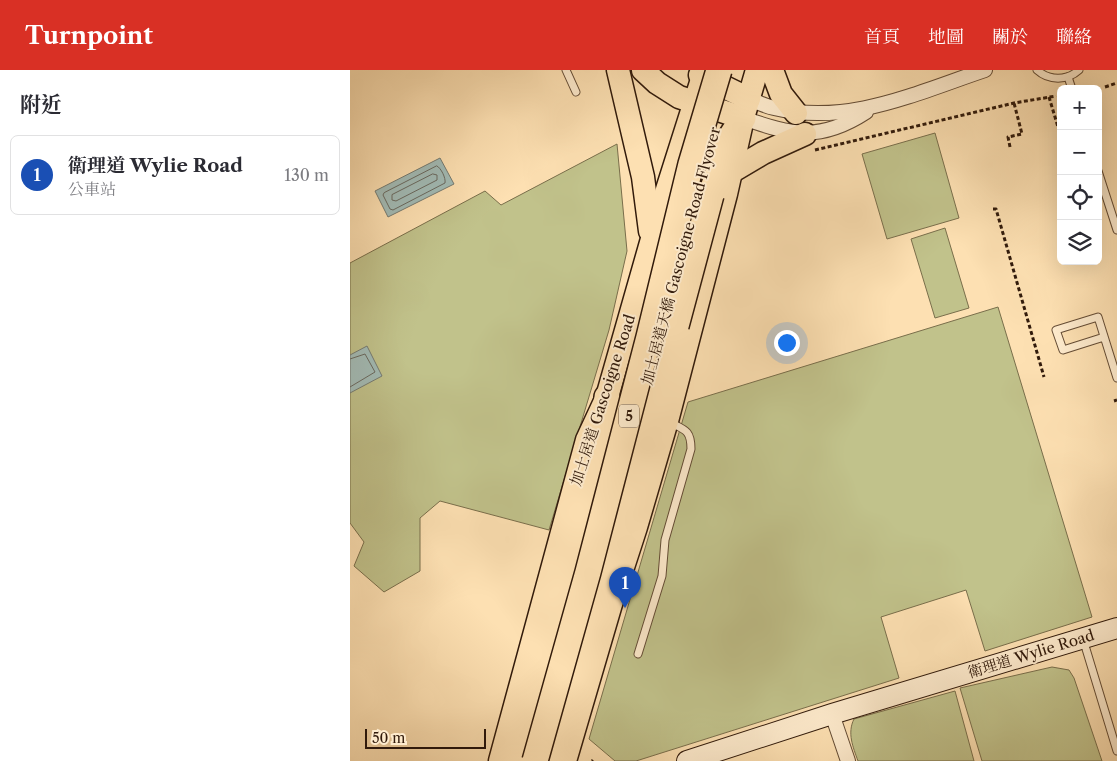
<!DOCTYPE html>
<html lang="zh-TW">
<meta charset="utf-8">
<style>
:root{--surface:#fff;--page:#f7f7f7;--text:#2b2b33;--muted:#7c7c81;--line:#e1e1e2;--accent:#d93025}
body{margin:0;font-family:"Libre Caslon Text","Noto Serif TC",serif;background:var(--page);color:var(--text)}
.controls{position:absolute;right:15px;top:15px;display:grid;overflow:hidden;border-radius:8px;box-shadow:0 5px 20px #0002}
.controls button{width:45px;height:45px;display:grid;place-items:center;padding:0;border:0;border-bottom:1px solid var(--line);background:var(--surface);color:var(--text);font:25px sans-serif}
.scale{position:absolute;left:15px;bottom:12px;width:121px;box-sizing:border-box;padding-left:5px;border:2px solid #311a0b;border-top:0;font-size:14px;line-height:18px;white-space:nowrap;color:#311a0b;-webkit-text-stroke:4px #feebcd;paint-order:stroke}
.you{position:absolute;left:436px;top:272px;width:18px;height:18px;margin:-12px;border:4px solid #fff;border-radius:50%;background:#1a73e8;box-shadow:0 0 0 8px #1a73e833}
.badge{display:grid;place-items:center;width:32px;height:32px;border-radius:50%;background:var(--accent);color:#fff;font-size:16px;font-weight:700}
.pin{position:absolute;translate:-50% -41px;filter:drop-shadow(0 1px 2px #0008)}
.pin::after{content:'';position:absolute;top:26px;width:18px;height:15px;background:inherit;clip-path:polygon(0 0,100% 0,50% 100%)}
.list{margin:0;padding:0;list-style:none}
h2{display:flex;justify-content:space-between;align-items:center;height:65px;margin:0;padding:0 20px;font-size:21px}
h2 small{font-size:16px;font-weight:400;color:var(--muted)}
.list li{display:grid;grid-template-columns:32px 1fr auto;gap:15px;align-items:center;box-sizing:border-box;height:80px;margin:0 10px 10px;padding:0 10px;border:1px solid var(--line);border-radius:8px}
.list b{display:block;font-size:19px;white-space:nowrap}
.list p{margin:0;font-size:16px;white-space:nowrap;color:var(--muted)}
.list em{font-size:16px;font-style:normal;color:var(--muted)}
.icon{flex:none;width:28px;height:28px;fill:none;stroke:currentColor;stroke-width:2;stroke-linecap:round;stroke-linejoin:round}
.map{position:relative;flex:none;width:767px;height:691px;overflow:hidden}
header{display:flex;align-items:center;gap:30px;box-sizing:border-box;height:70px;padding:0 25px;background:var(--accent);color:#fff}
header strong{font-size:24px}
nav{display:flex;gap:28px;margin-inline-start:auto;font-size:18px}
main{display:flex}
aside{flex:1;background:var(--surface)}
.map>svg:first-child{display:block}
.green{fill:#c1c28b;stroke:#796e4b}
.water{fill:#a2bbb6;stroke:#757b72}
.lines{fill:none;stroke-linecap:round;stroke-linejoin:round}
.shore{stroke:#6a6a60;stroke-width:1}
.lane-casing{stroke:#644c35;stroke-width:9}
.street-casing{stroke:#644c35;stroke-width:16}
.secondary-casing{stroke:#311a0b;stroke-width:22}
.primary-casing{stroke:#311a0b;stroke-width:25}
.highway-casing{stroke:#311a0b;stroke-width:28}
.path{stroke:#311a0b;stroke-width:3;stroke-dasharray:4 2.5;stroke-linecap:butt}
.lane{stroke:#feebcd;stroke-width:7}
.street{stroke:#feebcd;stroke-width:14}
.secondary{stroke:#feebcd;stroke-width:20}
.primary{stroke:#fde0b2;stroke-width:22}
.highway{stroke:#fde0b2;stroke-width:25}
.highway-bridge-casing{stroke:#311a0b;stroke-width:28;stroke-linecap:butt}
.highway-bridge{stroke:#fde0b2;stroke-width:25}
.labels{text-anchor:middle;stroke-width:4;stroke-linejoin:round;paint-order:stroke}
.shield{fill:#feebcd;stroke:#6e5945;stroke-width:1}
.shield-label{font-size:14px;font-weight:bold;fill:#311a0b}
.street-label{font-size:15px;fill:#311a0b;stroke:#feebcd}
</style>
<header>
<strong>Turnpoint</strong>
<nav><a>首頁</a><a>地圖</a><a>關於</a><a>聯絡</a></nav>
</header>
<main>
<aside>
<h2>附近<small></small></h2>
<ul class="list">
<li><span class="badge" style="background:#1a4fb4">1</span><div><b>衛理道 Wylie Road</b><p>公車站</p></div><em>130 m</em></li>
</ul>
</aside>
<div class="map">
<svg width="767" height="691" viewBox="0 0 767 691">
<rect width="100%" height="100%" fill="#fde0b2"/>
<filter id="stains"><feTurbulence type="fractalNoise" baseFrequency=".004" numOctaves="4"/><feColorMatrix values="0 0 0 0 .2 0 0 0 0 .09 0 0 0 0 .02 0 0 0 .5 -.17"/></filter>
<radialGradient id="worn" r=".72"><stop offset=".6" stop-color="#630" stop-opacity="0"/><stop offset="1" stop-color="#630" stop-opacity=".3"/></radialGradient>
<g class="green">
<polygon points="585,63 609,148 537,169 512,84"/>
<polygon points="267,74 277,181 259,260 199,460 90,431 70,448 70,501 34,522 4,496 14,472 0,453 0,193 135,121 151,135"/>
<polygon points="595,158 619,238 585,248 561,169"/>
<polygon points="648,237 742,547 635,581 616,520 531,547 549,608 286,691 265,691 239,669 338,332"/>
<polygon points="702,597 719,600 724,608 752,691 632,691 610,618"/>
<path d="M605,621L624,691H508C503,677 497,663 504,649Z"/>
</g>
<g class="water">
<polygon points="90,88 104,114 38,147 25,121"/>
<polygon points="17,276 32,306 0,323 0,285"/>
</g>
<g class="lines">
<g class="shore">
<path d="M87,96C91,98 96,108 95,113L43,140L40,139L33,125L34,123Z"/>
<polygon points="83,104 87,105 87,110 46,131 42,130 42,125"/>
<polyline points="0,289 15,284 25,302 0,317"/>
</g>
<g class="lane-casing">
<g id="lane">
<polyline points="216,0 226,22"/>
<path d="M687,0C699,11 717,11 729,0"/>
<polyline points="718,7 722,19"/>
<polyline points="748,101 767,160"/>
<polyline points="754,267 713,280 706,260 748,247 767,308"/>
<polyline points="733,569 767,681"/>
<path d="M288,584L312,506L315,470L341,379C341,360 335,360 319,352"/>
</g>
</g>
<g class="street-casing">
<g id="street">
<path d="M399,29C407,32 415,36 424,38C498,56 566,23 635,0"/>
<path d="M393,48C442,65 470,72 516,42"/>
<polyline points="482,644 498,691"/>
</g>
</g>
<g class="secondary-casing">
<polyline id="secondary" points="337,691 482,644 767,558"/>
</g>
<g class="primary-casing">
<g id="primary">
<polyline points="268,0 293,107 300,161"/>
<polyline points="293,0 307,13 329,27 393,48"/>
<polyline points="422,0 431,24 446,43"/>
<polyline points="350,5 399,29"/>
<polyline points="381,102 413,83 455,64"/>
<polyline points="150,691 237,370 257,327 308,148 355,0"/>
<polyline points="215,691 261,534 286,457 317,351 376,124 393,48 407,0"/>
</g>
</g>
<g class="highway-casing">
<g id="highway">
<polyline points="361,125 378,71 393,48"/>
<polyline points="266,462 278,443 326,256"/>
<polyline points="171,691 256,373 257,327"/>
<polyline points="199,691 241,552 265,463 264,439"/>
</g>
</g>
<g class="path">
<polyline points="755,17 767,13"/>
<polyline points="699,27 711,67"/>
<polyline points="660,77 658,67 672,64 664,33"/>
<polyline points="465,80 664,33 706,26"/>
<polyline points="643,139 646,139 694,307"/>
<polyline points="764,331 767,330"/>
<polyline points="242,691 243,690"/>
</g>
<use href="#lane" class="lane"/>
<use href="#street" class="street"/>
<use href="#secondary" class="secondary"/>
<use href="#primary" class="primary"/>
<use href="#highway" class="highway"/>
<g class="highway-bridge-casing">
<g id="highway-bridge">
<polyline points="326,256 361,125"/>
<polyline points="185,691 238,502 299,267 341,94 369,0"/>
</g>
</g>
<use href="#highway-bridge" class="highway-bridge"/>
</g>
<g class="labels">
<rect class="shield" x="269" y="334.5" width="20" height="23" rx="4"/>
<g class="shield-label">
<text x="279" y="351">5</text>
</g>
<g class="street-label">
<text transform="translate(331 186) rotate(-75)" y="5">加士居道天橋 Gascoigne Road Flyover</text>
<text transform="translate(253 330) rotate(-72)" y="5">加士居道 Gascoigne Road</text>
<text transform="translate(681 584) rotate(-17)" y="5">衛理道 Wylie Road</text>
</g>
</g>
<rect width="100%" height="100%" filter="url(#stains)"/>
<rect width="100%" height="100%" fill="url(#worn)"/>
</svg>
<div class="controls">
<button>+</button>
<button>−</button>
<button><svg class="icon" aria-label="locate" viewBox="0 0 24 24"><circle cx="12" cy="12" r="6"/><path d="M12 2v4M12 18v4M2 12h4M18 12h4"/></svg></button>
<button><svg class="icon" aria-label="layers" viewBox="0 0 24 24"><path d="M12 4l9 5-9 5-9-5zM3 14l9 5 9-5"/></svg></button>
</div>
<div class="scale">50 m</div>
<div class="you"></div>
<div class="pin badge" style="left:275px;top:538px;background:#1a4fb4">1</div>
</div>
</main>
